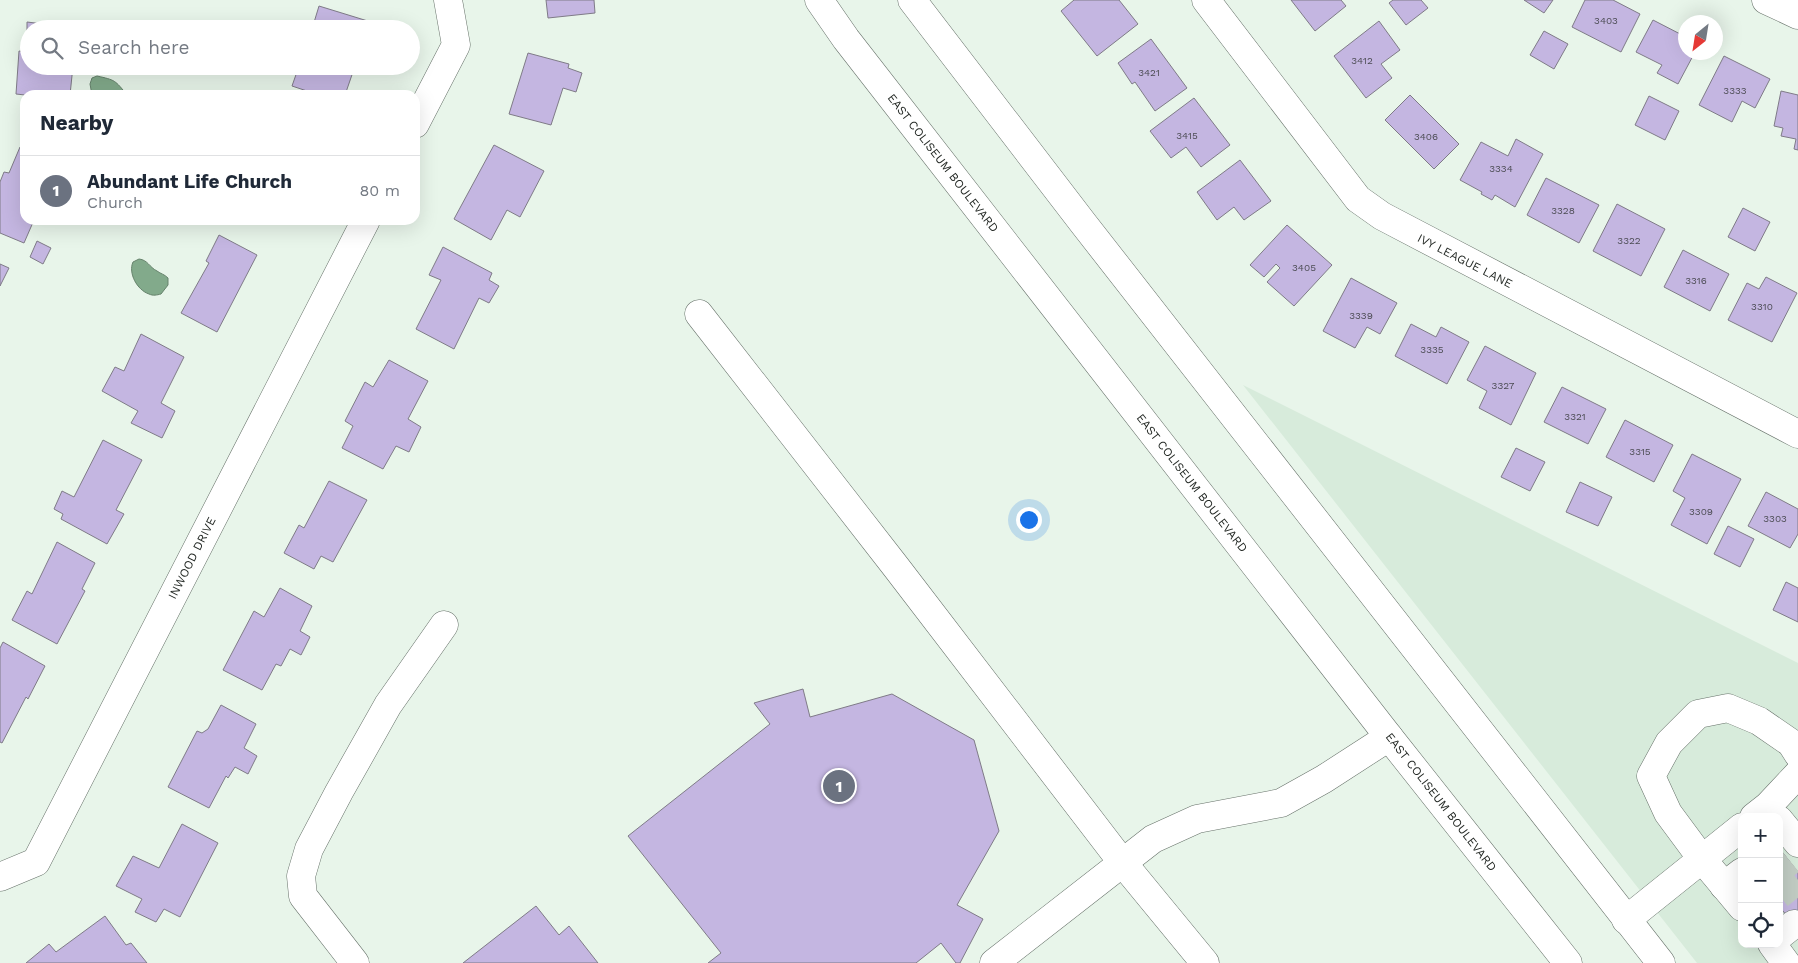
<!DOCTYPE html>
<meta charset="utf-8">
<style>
:root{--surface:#fff;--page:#f6f6f7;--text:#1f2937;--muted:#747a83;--line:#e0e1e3;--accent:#0b8043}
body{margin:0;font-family:"Work Sans",sans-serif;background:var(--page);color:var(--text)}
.controls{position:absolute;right:15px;bottom:15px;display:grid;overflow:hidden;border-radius:10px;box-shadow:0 5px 20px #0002}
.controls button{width:45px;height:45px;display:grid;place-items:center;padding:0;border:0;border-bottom:1px solid var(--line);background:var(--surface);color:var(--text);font:25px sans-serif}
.compass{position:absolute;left:1678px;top:15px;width:45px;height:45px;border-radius:50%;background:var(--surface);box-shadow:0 5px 20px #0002;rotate:210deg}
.you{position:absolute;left:1028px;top:519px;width:18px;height:18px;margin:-12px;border:4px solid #fff;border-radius:50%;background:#1a73e8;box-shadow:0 0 0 8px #1a73e833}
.badge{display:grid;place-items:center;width:32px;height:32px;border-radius:50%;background:var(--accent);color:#fff;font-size:16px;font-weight:700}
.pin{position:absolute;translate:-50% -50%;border:2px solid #fff;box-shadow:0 1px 5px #0006}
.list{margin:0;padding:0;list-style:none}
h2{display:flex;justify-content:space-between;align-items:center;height:65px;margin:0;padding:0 20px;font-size:21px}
h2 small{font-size:16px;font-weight:400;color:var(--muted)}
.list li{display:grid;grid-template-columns:32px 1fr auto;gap:15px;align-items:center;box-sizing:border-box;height:70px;padding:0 20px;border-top:1px solid var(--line)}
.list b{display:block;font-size:19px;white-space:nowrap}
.list p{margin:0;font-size:16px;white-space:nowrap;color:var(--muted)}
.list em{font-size:16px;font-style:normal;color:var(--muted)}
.icon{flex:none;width:28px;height:28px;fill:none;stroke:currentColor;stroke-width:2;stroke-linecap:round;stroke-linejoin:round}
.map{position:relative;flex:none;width:1798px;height:963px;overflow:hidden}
.search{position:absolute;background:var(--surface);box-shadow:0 5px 20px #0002;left:20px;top:20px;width:400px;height:55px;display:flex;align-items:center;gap:12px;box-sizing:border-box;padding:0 18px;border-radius:28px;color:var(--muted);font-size:19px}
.panel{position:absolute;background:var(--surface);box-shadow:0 5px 20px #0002;left:20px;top:90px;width:400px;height:135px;border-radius:15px}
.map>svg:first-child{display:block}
.built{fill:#d7ebdb;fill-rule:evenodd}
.water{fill:#82aa8b;stroke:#66836c}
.building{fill:#c4b6e1;stroke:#7f7b87}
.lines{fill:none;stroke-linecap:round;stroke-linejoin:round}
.minor-tunnel{stroke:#c1ccc3;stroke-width:28;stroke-dasharray:28 14;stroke-linecap:butt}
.minor-casing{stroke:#667169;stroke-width:29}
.highway-casing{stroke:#667169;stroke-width:29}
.minor{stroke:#fff;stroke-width:28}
.highway{stroke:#fff;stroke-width:28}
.labels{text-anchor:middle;stroke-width:4.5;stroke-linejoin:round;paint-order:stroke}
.number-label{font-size:10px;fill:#4c4c54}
.street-label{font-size:12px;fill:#242925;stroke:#fff}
</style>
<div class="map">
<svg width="1798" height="963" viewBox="0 0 1798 963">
<rect width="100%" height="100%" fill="#e8f5ea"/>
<path class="built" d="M1243,385L1798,663V963H1697ZM1742,817H1779V944H1742Z"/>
<g class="water">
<path d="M97,76C115,80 115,80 127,95H92L90,84L92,78Z"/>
<path d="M139,259C148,260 149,267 157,271C161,274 164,274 168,278V285L161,294C157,295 153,296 149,294C137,290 128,273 133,262Z"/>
</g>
<g class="building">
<polygon points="546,0 594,0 595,13 548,18"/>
<polygon points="1074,0 1119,0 1138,24 1097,56 1061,11"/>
<polygon points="1291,0 1341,0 1346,6 1315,31"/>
<polygon points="1393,0 1421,0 1428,8 1406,25 1389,3"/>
<polygon points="1524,0 1553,0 1544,13"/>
<polygon points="1585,0 1613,0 1640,14 1621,52 1572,27"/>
<polygon points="319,6 371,22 369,29 312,29"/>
<polygon points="1653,20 1686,37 1686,52 1695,52 1678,84 1657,73 1662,65 1636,52"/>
<polygon points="1379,21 1400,50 1381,64 1392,78 1366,98 1334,56"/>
<polygon points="27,22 76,28 29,29 29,66 73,66 70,95 25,95 25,122 23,121 25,95 16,94 19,51 27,52"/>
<polygon points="1544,31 1568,44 1554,69 1530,55"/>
<polygon points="1151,39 1187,88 1155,111 1135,82 1132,84 1118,63"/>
<polygon points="528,53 569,64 568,68 582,73 576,92 563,88 551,125 509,114"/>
<polygon points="1724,56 1770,79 1755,108 1742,101 1732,122 1699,105"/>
<polygon points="299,66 355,66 345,95 319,95 292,86"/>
<polygon points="1781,91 1798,95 1798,150 1794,149 1796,139 1781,136 1783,128 1774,126"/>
<polygon points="1410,95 1459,144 1434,169 1385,120"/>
<polygon points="1649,96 1679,111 1665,140 1635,125"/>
<polygon points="1194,98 1230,145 1201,167 1186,147 1171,158 1150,131"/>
<polygon points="1516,139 1543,154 1515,207 1495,195 1492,200 1481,194 1482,192 1460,180 1481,142 1508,156"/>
<polygon points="494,145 544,171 520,217 507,210 491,240 454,219"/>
<polygon points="20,147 25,149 25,220 34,220 24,243 0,233 0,182 4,172 9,173"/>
<polygon points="1240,160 1271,201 1244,220 1234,207 1217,220 1197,192"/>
<polygon points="1546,178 1599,205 1579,243 1527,215"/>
<polygon points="1617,204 1665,229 1641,276 1593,251"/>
<polygon points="1743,208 1770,222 1755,251 1728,237"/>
<polygon points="1287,225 1332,265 1294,306 1267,282 1280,268 1276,264 1264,277 1250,265"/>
<polygon points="219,235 257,255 217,332 181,313 209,263 206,261"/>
<polygon points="37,241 51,248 43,264 30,257"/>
<polygon points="443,247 492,273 489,280 499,286 489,303 479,298 454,349 416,329 441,280 429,275"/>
<polygon points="1683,250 1729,274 1710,311 1664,287"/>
<polygon points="0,264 9,268 0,286"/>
<polygon points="1766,277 1797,293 1772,342 1728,320 1747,283 1759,289"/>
<polygon points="1351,278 1397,303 1380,334 1367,327 1355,348 1323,331"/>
<polygon points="1411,324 1436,337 1441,327 1469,342 1447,384 1395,356"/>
<polygon points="141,334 184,357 161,403 175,411 162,438 131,423 138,411 102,391 115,367 124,371"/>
<polygon points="1485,346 1536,373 1511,425 1479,408 1487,391 1467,380"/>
<polygon points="389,360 428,381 408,419 421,427 409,452 396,446 383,469 342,448 353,426 345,421 365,382 373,387"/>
<polygon points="1562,387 1606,409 1588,444 1544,422"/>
<polygon points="1625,420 1673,445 1654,482 1606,457"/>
<polygon points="103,440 142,460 116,510 124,514 107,544 61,519 63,514 54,509 62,491 74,497"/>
<polygon points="1516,448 1545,462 1530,491 1501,477"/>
<polygon points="1692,454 1741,479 1707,544 1671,525 1685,498 1673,491"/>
<polygon points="329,481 367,500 333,562 321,556 314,569 284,553 299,525 304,528"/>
<polygon points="1580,482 1612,497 1598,526 1566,512"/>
<polygon points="1766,492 1798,509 1798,534 1790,548 1748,526"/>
<polygon points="1728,526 1754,539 1740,567 1714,554"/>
<polygon points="57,542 95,563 82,589 85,591 57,644 12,620 27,591 32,594"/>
<polygon points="1786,582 1798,588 1798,622 1773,610"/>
<polygon points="280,588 312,606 300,631 310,637 301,655 290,649 281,666 276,664 262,690 223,670 254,611 264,617"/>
<polygon points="3,642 45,666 28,699 26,697 2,743 0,742 0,648"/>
<polygon points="803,689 810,717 892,694 974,740 999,831 957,905 983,919 960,963 956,963 941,943 916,963 708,963 721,953 628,836 770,724 754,703"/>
<polygon points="221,705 256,724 244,748 257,756 248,774 235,767 228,778 226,776 209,808 168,787 197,731 202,733 208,729"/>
<polygon points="182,824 218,843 180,917 164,909 156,922 135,912 142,899 116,886 133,856 159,868"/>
<polygon points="1779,848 1798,872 1798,930 1779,906"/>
<polygon points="536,906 559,935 569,926 598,963 463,963"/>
<polygon points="105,916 126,945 131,943 147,963 26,963 49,944 56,952"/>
</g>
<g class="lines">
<g class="minor-tunnel">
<polyline points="1779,870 1790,861"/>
<polyline points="1779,895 1798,880"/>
</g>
<g class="minor-casing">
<g id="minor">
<polyline points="1206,0 1358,199 1382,216 1798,434"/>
<polyline points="1766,0 1798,15"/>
<polyline points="415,124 456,45 448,0"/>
<polyline points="699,314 896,567 1122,862 1205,963"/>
<polyline points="1754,817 1768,806 1798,774"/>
<polyline points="1779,820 1798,843"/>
<polyline points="0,877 36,862 366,220"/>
<polyline points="1724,886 1742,872"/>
<polyline points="1742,907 1702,859 1668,813 1651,776 1669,743 1698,714 1728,708 1759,721 1791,743 1798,754"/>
<polyline points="1626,920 1742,827"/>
<polyline points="1779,936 1794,924"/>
<polyline points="1772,944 1786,963"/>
<polyline points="355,963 303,896 301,876 309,849 339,792 388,705 444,625"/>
<polyline points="994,963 1153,839 1197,819 1281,803 1324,779 1389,737"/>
</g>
</g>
<g class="highway-casing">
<g id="highway">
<polyline points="819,0 846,39 1389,737 1568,963"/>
<polyline points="912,0 1083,223 1661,963"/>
</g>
</g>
<use href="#minor" class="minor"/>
<use href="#highway" class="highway"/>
</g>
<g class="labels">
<g class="number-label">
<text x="1606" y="24">3403</text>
<text x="1362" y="64">3412</text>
<text x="1149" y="76">3421</text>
<text x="1735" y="94">3333</text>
<text x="1187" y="139">3415</text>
<text x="1426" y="140">3406</text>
<text x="1501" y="172">3334</text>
<text x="1563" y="214">3328</text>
<text x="1629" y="244">3322</text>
<text x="1304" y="271">3405</text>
<text x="1696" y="284">3316</text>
<text x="1762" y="310">3310</text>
<text x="1361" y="319">3339</text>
<text x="1432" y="353">3335</text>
<text x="1503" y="389">3327</text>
<text x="1575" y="420">3321</text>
<text x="1640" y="455">3315</text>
<text x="1701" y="515">3309</text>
<text x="1775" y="522">3303</text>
</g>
<g class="street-label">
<text transform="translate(943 163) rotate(52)" y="4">EAST COLISEUM BOULEVARD</text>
<text transform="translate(1465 261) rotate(27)" y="4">IVY LEAGUE LANE</text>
<text transform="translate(1192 483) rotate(52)" y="4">EAST COLISEUM BOULEVARD</text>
<text transform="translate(192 558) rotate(-63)" y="4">INWOOD DRIVE</text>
<text transform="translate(1441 802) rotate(52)" y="4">EAST COLISEUM BOULEVARD</text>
</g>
</g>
</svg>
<div class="controls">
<button>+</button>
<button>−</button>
<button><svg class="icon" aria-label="locate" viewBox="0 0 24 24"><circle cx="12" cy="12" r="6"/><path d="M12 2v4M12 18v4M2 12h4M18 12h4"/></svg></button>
</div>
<svg class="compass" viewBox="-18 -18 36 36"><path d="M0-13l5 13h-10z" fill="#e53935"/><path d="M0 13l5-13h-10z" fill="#747a83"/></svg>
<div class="you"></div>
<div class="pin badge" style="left:839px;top:786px;background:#6b7280">1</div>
<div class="search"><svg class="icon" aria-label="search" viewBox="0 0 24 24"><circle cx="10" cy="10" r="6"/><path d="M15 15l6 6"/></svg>Search here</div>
<section class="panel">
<h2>Nearby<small></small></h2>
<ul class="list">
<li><span class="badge" style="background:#6b7280">1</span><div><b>Abundant Life Church</b><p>Church</p></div><em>80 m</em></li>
</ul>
</section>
</div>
